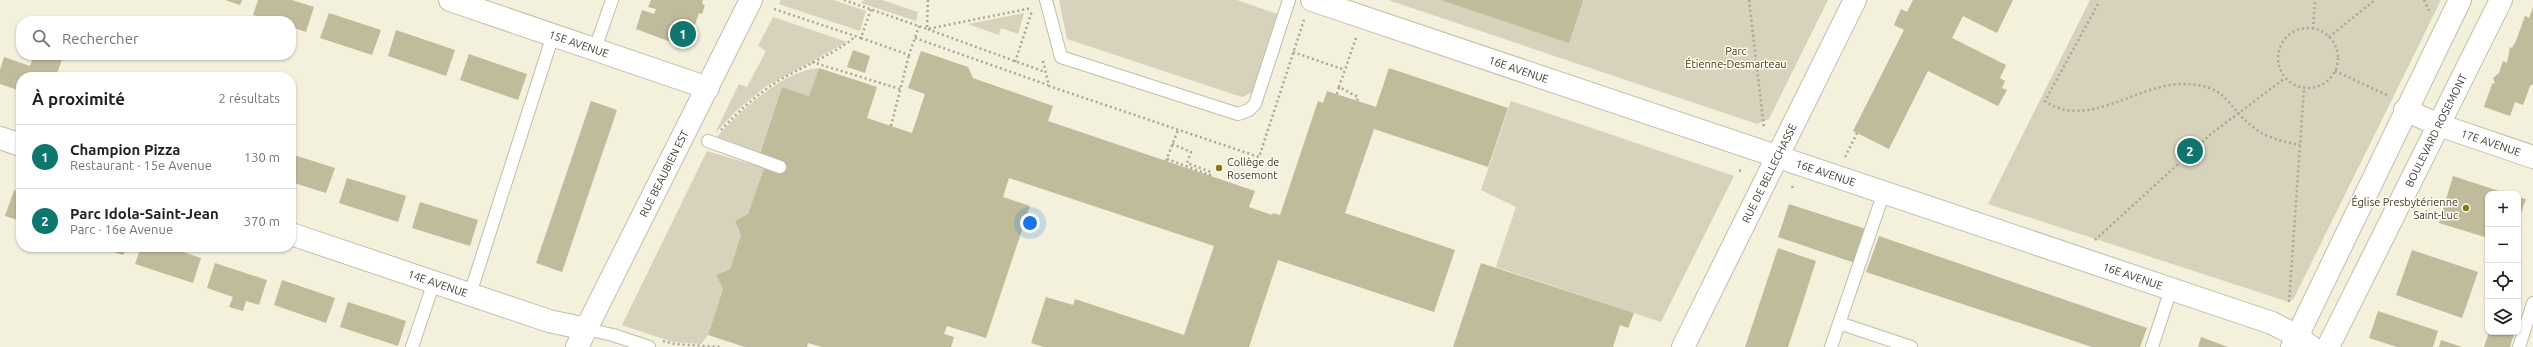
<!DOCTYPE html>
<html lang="fr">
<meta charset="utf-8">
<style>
:root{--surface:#fff;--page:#f6f6f6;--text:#202124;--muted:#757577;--line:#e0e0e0;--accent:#0f766e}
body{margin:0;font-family:Ubuntu,sans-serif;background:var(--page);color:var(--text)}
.controls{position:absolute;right:12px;bottom:12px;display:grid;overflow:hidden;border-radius:8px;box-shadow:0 1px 3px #0004}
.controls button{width:36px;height:36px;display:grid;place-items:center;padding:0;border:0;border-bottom:1px solid var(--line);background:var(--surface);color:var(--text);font:20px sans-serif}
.you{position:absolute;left:1030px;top:223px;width:14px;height:14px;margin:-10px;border:3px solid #fff;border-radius:50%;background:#1a73e8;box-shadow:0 0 0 6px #1a73e833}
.badge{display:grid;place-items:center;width:26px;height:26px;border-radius:50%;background:var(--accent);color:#fff;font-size:13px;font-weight:700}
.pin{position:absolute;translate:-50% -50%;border:2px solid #fff;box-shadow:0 1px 4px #0006}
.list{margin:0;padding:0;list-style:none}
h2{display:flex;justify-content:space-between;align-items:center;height:52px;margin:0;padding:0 16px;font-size:17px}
h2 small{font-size:13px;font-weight:400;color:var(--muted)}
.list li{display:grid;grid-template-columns:26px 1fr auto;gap:12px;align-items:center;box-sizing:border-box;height:64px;padding:0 16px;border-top:1px solid var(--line)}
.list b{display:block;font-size:15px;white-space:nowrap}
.list p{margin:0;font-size:13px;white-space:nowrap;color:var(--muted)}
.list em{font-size:13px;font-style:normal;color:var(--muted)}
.icon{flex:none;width:22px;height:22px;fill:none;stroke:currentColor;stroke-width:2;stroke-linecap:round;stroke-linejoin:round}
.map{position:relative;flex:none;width:2533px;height:347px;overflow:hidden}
.search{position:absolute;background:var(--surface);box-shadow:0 1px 3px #0004;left:16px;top:16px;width:280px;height:44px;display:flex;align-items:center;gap:10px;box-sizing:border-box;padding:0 14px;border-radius:16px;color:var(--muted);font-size:15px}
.panel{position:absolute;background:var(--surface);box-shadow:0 1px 3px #0004;left:16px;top:72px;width:280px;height:180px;border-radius:16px}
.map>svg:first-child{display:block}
.green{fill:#d6d2bb}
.building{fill:#c0bb9a}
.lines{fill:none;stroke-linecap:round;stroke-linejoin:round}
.lane-casing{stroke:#c1beab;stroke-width:14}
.street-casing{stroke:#c1beab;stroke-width:24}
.secondary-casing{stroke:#c1beab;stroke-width:24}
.path{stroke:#a8a697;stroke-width:2.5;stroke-dasharray:2 3;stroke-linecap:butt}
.lane{stroke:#fff;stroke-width:12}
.street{stroke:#fff;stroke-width:22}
.secondary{stroke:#fff;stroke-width:22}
.poi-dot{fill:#85771b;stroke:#fffdf1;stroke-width:1.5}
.labels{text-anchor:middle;stroke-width:3;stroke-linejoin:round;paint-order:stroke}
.street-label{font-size:11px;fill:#3c3b33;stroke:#fffdf1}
.park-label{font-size:11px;fill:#3e380d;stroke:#fffdf1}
.poi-label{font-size:11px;fill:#3c3b33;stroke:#fffdf1;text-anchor:start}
</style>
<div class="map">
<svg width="2533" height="347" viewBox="0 0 2533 347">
<rect width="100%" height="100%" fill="#f3f0dc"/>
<g class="green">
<polygon points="781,0 833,0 866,11 860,31 779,4"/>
<polygon points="864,0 882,0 918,12 916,21 861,3"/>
<polygon points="1059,0 1237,0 1277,14 1253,92 1242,97 1067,39"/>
<polygon points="1388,0 1828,0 1769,119 1757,124"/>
<polygon points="2090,0 2441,0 2294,298 2289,302 1988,204"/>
<polygon points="1024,13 1018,34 1001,28 999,35 968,24"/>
<polygon points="773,17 847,42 765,87 735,112 715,133 739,84 747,87 766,51 758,46"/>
<path d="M819,68L809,96L782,87L760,154L716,138C740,111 782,71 819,68Z"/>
<polygon points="1511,101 1734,176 1661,322 1496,267 1516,207 1481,190"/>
<polygon points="707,151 764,168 748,214 735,221 741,235 730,269 716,275 723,289 708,335 701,344 673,342 622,325"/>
</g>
<g class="building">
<polygon points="225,0 242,0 240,5"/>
<polygon points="258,0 292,0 314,7 306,32 291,27 291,21 272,21 253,15"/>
<polygon points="651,0 703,0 702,4 705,5 702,14 699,13 687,48 636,29 642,10 654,14 656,9 648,7"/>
<polygon points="1441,0 1583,0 1569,43"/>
<polygon points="1913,0 2013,0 1997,33 1963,16 1952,38 2006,65 2000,78 2005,81 2002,88 2007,90 1998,106 1928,71 1889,149 1853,131 1904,30 1894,25 1901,9 1907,12"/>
<polygon points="2533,7 2533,84 2530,86 2523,105 2515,102 2510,116 2484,107 2492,84 2495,83 2493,78 2499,73 2503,61 2507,63 2510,47 2512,48 2516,41 2525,16 2529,18"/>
<polygon points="329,13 381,30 372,55 320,38"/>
<polygon points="396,30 455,50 446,76 388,56"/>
<polygon points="853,50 870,56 865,73 847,67"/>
<polygon points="921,51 968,67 973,78 1053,106 1048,121 1255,191 1249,207 1272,215 1273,213 1280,215 1318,101 1323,103 1327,91 1376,107 1389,68 1508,108 1488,167 1374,129 1345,213 1455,250 1434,312 1278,260 1249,347 1044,347 1031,343 1046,297 1073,305 1075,299 1184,335 1214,246 1009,178 1003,197 1030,206 986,338 947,326 944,334 954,337 951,347 822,347 808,343 807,347 745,347 708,335 723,289 716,275 730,269 741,235 735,221 748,214 764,168 778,173 782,161 760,154 782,87 809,96 819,68 877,87 867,118 912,133 925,94 908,88"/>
<polygon points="469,54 527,74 518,100 460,80"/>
<polygon points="34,55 49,55 62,59 56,77 21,77 21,91 0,84 0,70 4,57 30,66"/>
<polygon points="591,101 617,110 562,272 536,263"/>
<polygon points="291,154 335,168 326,193 291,182"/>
<polygon points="2453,176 2508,194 2488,194 2488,238 2439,223"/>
<polygon points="347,178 406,196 398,222 339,203"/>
<polygon points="14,190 21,193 21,221 5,216"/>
<polygon points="2518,197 2526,199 2518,222"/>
<polygon points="420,202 478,220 470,246 412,228"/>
<polygon points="1789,204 1866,229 1855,263 1778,237"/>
<polygon points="1879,236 2147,328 2140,347 2092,347 1866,272"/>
<polygon points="99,247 126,247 123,255"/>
<polygon points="141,247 168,247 201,258 193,283 135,264"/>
<polygon points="1778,248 1816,261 1800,311 1788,347 1745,347"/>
<polygon points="2412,250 2478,272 2462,318 2396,295"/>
<polygon points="215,263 267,280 259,305 246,301 243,311 229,307 233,297 207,288"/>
<polygon points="1481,263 1634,313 1628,328 1620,325 1613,347 1453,347"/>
<polygon points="282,280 335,298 326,323 274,305"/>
<polygon points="348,302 406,321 398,346 340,327"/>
<polygon points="2378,311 2438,331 2433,347 2397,347 2369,338"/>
<polygon points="2489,332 2514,334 2510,347 2484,347"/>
<polygon points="2201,337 2228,347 2198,347"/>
<polygon points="2441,340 2462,347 2439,347"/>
</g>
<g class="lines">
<g class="lane-casing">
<g id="lane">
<polyline points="1046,0 1061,57 1238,114 1249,110 1255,104 1289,0"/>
<polyline points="595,49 612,0"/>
<polyline points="708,141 780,167"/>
<polyline points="470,294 553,35"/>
<polyline points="1839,323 1911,347"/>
<polyline points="586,329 613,335 649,347"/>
<polyline points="412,347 434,282"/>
<polyline points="1831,347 1884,192"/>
<polyline points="2152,347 2171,289"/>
<polyline points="2519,347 2533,303"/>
</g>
</g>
<g class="street-casing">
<g id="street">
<path id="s1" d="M450,0L708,88"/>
<path id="s2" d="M1312,0L2272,323L2297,336L2311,347"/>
<path id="s3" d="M2405,110L2439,125L2533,157"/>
<polyline points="0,138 21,145"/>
<path id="s4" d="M291,234L549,321L586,329"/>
</g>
</g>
<g class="secondary-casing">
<g id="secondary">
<path id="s5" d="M577,347L751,0"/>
<path id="s6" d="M1683,347L1855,0"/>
<polyline points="2292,347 2460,0"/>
<path id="s7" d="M2328,347L2501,0"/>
</g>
</g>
<g class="path">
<polyline points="844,0 927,29 1032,8"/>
<polyline points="928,0 927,29 1045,72"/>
<polyline points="1749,0 1764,128"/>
<polyline points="2424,0 2430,12"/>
<path d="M2098,4L2045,101C2087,131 2138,83 2184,84C2228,85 2224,104 2253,127C2266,138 2284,142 2300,145"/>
<polyline points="774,9 861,38 871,9"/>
<circle cx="2308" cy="58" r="30"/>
<polyline points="2313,29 2315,0"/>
<polyline points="2329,37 2375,0"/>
<polyline points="861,38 909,55 919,26"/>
<polyline points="915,38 1048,85"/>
<polyline points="1356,38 1339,87 1358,97 1357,101"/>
<polyline points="1293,52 1345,70"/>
<polyline points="1043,61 1049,86 1259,157 1304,20"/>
<polyline points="812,62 900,89"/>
<polyline points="1015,62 1032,11"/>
<polyline points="2335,71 2389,96"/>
<polyline points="1337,94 1339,87"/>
<polyline points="891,126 909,55"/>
<path d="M721,130C738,112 755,96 775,83C791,72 847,48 855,36"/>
<polyline points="1845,157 1857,133"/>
<polyline points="1167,159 1210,175 1211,172 1187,163 1191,152 1172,144"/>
<polyline points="1166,161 1178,130"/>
<polyline points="1739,171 1742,170"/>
<polyline points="1792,186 1793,188"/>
<polyline points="2095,240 2211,134 2285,78"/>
<polyline points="2289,302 2304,88"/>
<polyline points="663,341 675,344 721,347"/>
</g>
<use href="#lane" class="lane"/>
<use href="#street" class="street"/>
<use href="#secondary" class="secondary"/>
</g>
<g class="poi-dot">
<circle cx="1219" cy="168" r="4"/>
<circle cx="2466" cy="208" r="4"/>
</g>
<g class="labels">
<g class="street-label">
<text dy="4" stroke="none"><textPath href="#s1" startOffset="136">15E AVENUE</textPath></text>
<text dy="4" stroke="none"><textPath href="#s2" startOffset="218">16E AVENUE</textPath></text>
<text dy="4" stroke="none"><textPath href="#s7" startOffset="242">BOULEVARD ROSEMONT</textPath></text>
<text dy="4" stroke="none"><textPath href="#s3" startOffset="92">17E AVENUE</textPath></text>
<text dy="4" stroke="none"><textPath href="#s2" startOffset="542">16E AVENUE</textPath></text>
<text dy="4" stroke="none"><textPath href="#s5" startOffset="194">RUE BEAUBIEN EST</textPath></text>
<text dy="4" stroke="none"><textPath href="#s6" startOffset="194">RUE DE BELLECHASSE</textPath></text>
<text dy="4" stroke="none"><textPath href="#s2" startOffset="866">16E AVENUE</textPath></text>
<text dy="4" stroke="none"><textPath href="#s4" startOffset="155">14E AVENUE</textPath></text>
</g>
<g class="park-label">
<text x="1736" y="55">Parc<tspan x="1736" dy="13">Étienne-Desmarteau</tspan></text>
</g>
<g class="poi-label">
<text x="1227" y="166">Collège de<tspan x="1227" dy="13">Rosemont</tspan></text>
<text x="2458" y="206" text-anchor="end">Église Presbytérienne<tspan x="2458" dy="13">Saint-Luc</tspan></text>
</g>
</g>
</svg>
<div class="controls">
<button>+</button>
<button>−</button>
<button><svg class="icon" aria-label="locate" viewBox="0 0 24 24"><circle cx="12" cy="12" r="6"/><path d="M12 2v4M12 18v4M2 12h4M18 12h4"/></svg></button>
<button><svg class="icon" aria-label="layers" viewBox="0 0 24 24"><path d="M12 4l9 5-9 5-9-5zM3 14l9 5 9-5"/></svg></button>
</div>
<div class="you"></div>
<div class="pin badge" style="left:683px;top:34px">1</div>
<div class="pin badge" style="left:2190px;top:151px">2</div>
<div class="search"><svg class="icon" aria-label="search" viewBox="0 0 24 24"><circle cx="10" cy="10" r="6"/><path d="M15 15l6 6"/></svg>Rechercher</div>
<section class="panel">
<h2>À proximité<small>2 résultats</small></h2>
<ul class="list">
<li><span class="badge">1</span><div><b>Champion Pizza</b><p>Restaurant · 15e Avenue</p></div><em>130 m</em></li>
<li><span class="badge">2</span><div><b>Parc Idola-Saint-Jean</b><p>Parc · 16e Avenue</p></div><em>370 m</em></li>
</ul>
</section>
</div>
